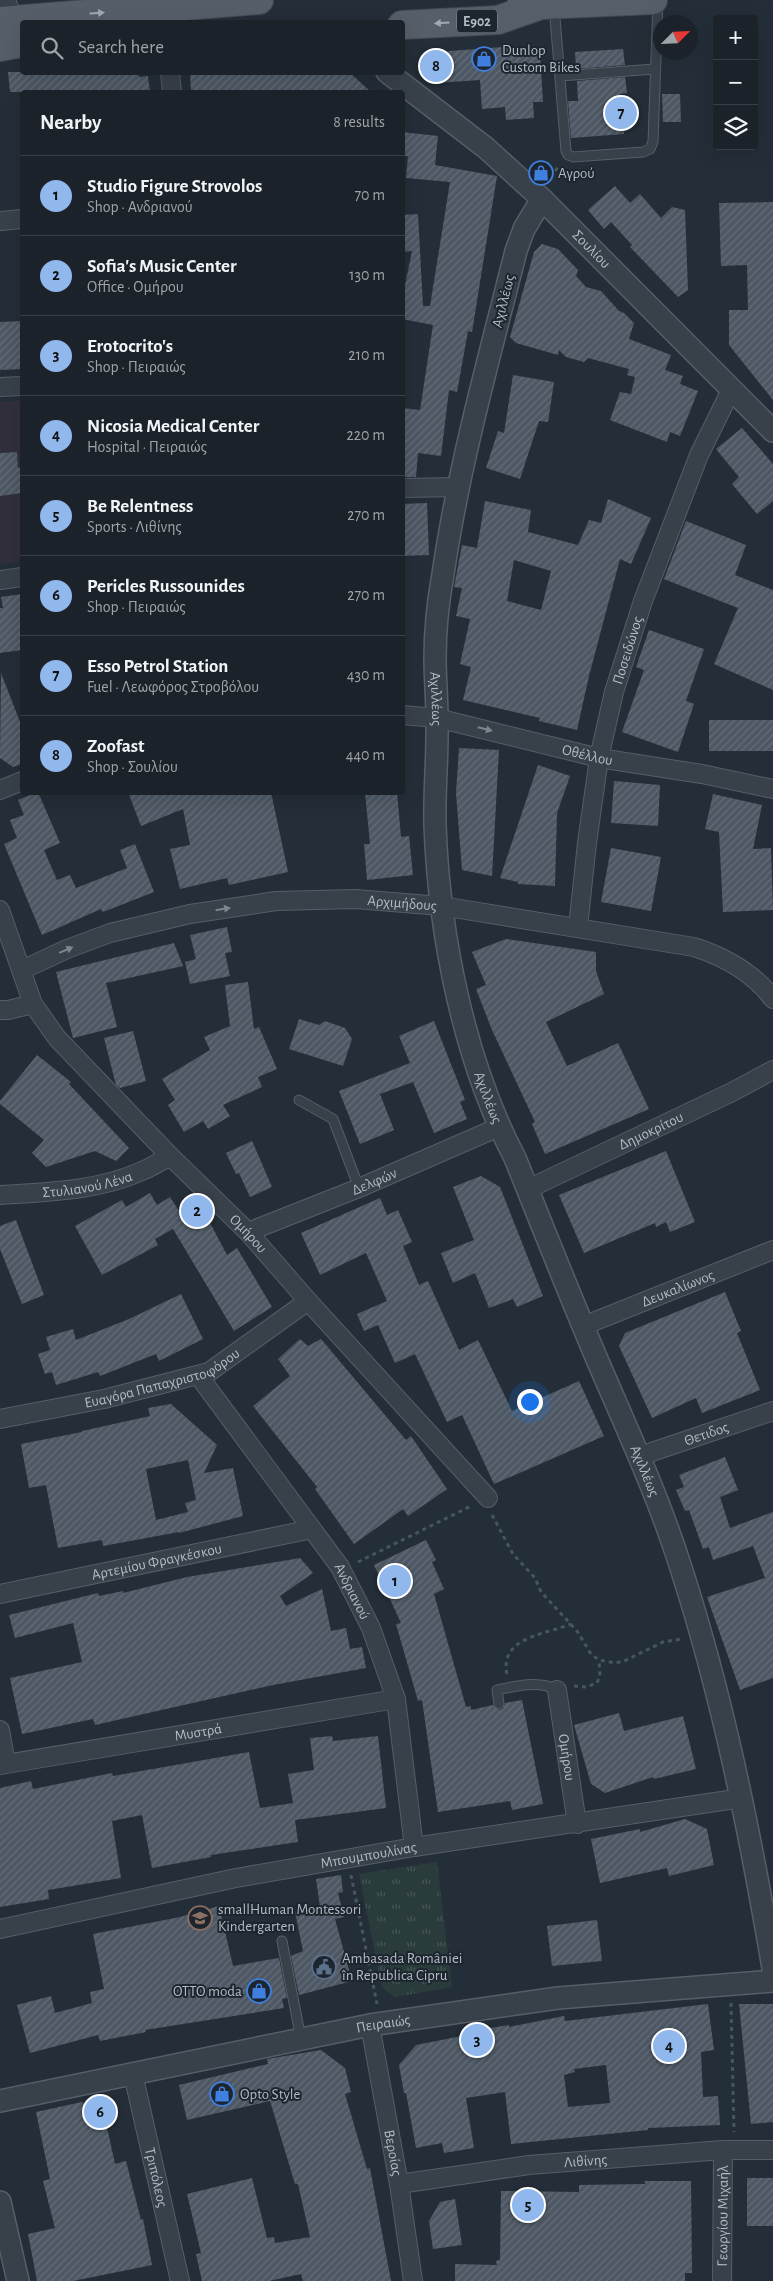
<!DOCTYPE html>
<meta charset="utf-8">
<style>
:root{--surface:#1b222a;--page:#242a32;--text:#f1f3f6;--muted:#a0a4a8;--line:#393f47;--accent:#90b8ed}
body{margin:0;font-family:"Alegreya Sans",sans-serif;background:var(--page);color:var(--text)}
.controls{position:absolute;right:15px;top:15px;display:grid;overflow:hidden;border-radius:5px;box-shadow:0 5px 20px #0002}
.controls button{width:45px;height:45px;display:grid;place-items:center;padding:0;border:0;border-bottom:1px solid var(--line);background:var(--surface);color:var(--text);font:25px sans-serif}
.compass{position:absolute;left:653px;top:15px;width:45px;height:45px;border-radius:50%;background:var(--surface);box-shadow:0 5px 20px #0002;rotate:66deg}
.you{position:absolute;left:529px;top:1401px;width:18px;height:18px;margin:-12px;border:4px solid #fff;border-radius:50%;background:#1a73e8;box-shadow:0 0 0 8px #1a73e833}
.badge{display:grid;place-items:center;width:32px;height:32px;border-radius:50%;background:var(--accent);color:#111;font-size:16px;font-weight:700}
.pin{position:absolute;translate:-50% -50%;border:2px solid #fff;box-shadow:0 1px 5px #0006}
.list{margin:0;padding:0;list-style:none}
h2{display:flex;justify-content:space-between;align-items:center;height:65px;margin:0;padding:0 20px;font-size:21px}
h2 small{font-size:16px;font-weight:400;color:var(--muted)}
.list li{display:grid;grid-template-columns:32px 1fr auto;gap:15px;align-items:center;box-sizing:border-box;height:80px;padding:0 20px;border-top:1px solid var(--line)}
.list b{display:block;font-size:19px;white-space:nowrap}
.list p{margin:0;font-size:16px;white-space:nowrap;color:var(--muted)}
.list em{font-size:16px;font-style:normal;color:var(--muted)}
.icon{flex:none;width:28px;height:28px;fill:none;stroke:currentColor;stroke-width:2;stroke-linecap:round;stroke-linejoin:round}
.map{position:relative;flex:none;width:773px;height:2281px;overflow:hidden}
.search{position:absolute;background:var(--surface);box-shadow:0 5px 20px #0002;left:20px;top:20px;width:385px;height:55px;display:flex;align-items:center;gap:12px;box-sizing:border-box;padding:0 18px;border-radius:5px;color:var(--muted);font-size:19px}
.panel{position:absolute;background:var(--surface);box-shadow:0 5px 20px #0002;left:20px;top:90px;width:385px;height:705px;border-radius:5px}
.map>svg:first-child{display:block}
.medical{fill:#302f3b}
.park{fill:url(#park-tufts)}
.building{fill:url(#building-hatch);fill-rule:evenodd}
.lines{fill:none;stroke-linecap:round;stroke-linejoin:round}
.service-casing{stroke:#565e67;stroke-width:11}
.minor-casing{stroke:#565e67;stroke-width:20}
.tertiary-casing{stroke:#565e67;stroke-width:24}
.primary-casing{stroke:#414952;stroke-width:30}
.path{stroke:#465759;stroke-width:3;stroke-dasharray:4 4;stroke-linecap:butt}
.service{stroke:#384049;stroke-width:9}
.minor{stroke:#384049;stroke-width:18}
.tertiary{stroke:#384049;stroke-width:21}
.primary{stroke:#565f69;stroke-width:28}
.oneway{fill:#a0a9b3}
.oneway2{fill:#7c848d}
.labels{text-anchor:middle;stroke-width:4;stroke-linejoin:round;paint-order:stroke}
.shield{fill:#1d252e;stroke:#868e98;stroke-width:1}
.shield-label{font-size:14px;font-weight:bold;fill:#b3bbc5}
.poi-label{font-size:15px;fill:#b3bbc5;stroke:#1d252e;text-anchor:start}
.street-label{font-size:15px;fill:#b3bbc5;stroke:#1d252e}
</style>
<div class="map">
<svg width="773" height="2281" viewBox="0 0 773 2281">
<defs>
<pattern id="park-tufts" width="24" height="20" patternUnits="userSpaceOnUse" patternTransform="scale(1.25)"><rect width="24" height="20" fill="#293c3b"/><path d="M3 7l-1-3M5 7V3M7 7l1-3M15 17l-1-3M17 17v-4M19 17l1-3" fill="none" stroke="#465656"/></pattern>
<pattern id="building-hatch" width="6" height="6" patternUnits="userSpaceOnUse" patternTransform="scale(1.25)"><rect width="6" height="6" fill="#4d5864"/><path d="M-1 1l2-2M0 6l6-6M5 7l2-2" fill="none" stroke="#646e79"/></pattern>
</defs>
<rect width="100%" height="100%" fill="#242e38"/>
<polygon class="medical" points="22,400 22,562 0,564 0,402"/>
<polygon class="park" points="437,1862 452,1987 395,1997 382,1988 359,1874"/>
<g class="building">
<polygon points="518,46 518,54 540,53 543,102 533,102 534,118 506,120 505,107 482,109 480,80 437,83 426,77 424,61 436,52"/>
<polygon points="623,49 625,65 576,69 575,52"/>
<polygon points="8,72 138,72 139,77 148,76 150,92 10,92"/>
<polygon points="190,72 349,72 371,92 191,92"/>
<polygon points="625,77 627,93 620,94 624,134 571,138 568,101 578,101 577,81"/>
<polygon points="662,94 680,94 681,122 663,122"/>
<polygon points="402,132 438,136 435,165 497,176 472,332 468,331 457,392 449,390 441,456 418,453 416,477 402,477 402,408 420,410 433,325 402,319 402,300 412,251 402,252 402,215 418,214 423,306 430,306 450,182 406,178 408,156 402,156"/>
<polygon points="615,186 630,203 640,194 661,218 672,207 685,210 688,290 678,297 630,247 632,245 611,222 604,229 588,210"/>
<polygon points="773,202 773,400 729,345 729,310 748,310 747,265 721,266 719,203"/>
<polygon points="542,244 558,249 578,270 576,276 586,287 601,291 619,311 624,313 634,323 629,339 671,355 665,370 683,376 680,384 698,391 680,436 670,432 667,442 610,420 620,392 631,394 635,377 627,375 629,369 588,358 584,362 566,357 559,350 558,355 516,343 510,337 534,252"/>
<polygon points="22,321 22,369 0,370 0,322"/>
<polygon points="513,375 554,382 548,422 539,421 520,479 486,468 498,431 504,433"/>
<polygon points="742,428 773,464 773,501 757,514 732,484 739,477 716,449"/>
<polygon points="17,452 18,468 22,467 22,493 0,496 0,453"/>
<path d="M608,499L651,518L631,564L620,559L589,676L577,730L539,721L540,718L463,700L471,667L460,664L470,619L456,616L462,588L454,587L462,545L477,548L485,501L531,510L528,532L578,545L589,520L601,523ZM514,560L551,571L541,610L507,601Z"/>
<polygon points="427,503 429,555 402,556 402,504"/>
<polygon points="686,521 746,545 735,575 773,590 773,690 714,664 738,608 664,579"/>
<polygon points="22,594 22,650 0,653 0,608 3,608 1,597"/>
<polygon points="649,630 704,649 686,701 694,704 678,752 622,732 644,670 636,667"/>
<polygon points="1,673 22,727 22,764 13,767 0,758"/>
<rect x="709" y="720" width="64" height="31"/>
<polygon points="459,748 499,750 492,876 462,870 456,793"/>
<polygon points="538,765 570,776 557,813 555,886 518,884 518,882 500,878"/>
<polygon points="614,781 660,785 658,826 611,823"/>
<polygon points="38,792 60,843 44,850 57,880 70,875 76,888 127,868 120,850 135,844 154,892 103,912 101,909 42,935 4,844 17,838 10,820 24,815 18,800"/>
<polygon points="128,792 271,792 288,872 229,885 227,878 180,889 170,849 190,845 183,809 141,826"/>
<polygon points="365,792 397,792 401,837 409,836 413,875 367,880 364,844 370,844"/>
<polygon points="713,794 762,805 753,849 771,848 773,910 723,912 719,832 705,829"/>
<polygon points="611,848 661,857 651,911 601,902"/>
<polygon points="227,927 232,952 225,953 230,976 190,984 185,962 196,959 190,935"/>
<polygon points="506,939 596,952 596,971 604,994 546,1022 567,1066 618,1043 649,1109 545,1154 532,1124 535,1122 492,1030 476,989 486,985 472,952"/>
<polygon points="174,943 183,966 106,983 117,1027 73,1038 56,972"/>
<polygon points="248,982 254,1029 259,1027 277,1069 258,1077 262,1087 223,1105 230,1116 208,1129 203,1121 184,1132 168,1105 175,1100 162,1079 210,1050 204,1037 230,1026 225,985"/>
<polygon points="299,1019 319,1025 325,1021 345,1028 352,1039 343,1066 289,1049"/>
<polygon points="434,1021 465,1100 460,1102 467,1119 434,1133 413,1082 380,1094 394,1130 360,1144 339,1091 410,1063 399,1036"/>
<polygon points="133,1031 146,1081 120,1088 116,1085 104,1038"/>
<polygon points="37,1055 71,1082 69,1084 129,1148 116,1161 95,1151 46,1167 32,1153 44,1140 0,1104 0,1101"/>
<polygon points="252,1141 272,1187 250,1197 239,1173 236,1174 226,1153"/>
<polygon points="666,1151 695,1222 670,1232 666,1222 656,1227 655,1223 584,1253 559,1195"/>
<polygon points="481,1176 500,1187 543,1296 517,1307 513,1299 489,1308 475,1273 453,1283 441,1253 474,1240 453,1187"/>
<polygon points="150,1193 157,1205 170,1197 190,1228 208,1219 227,1255 237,1248 272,1307 234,1331 173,1229 155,1239 158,1245 102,1275 75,1226 122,1200 126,1207"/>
<polygon points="380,1198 387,1215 398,1210 412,1242 403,1246 419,1285 428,1281 459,1350 478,1340 512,1411 579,1381 604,1436 494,1484 462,1415 447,1422 415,1354 395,1363 378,1325 364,1331 357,1314 387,1301 366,1253 320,1275 301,1233"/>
<polygon points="16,1220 44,1295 22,1304 0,1249 0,1226"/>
<polygon points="725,1292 741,1331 737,1333 760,1390 702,1413 696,1398 652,1418 619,1346 625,1333"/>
<polygon points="181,1294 203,1339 159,1361 156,1354 100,1376 98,1372 56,1385 52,1372 45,1374 38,1354 50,1350 46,1337 73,1329 76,1340 129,1319"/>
<polygon points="300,1339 308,1346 321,1339 406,1440 411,1436 447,1489 408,1516 403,1509 354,1544 315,1489 317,1487 253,1406 290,1376 278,1359"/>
<path d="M171,1404L217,1445L204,1473L233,1468L243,1516L179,1533V1532L103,1546L102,1540L58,1548L46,1485L29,1488L21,1444L82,1432V1431L150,1416L148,1408ZM188,1460L196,1500L185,1503L188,1512L156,1520L146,1469Z"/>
<polygon points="725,1457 738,1490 720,1497 730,1528 773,1512 773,1678 740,1690 707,1597 765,1578 753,1546 713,1560 709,1547 703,1549 689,1510 685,1511 676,1490 684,1487 679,1475"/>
<polygon points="426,1540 436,1560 432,1562 444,1589 434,1594 466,1707 471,1706 471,1710 493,1705 499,1710 503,1709 505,1703 522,1700 543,1804 512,1810 510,1801 438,1812 422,1700 418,1701 396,1624 401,1623 374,1565"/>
<polygon points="300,1558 313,1573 280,1596 286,1606 322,1589 331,1631 346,1628 350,1649 362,1647 366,1668 273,1685 95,1725 93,1719 22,1734 10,1678 82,1662 73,1623 15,1638 9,1615 98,1593 99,1596 123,1591 123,1593 187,1577"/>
<polygon points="619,1713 624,1731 683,1716 696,1769 654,1779 653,1777 605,1793 591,1784 574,1725"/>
<polygon points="332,1736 333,1741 378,1736 386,1808 295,1820 298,1842 211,1855 211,1857 152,1868 142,1815 112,1821 121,1878 48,1890 49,1899 0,1907 0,1788 31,1781 33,1789 112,1773 113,1776 249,1752 260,1808 293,1803 288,1774 314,1770 310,1738"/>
<polygon points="685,1819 707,1829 714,1865 669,1876 667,1868 600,1883 591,1839 640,1829 640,1832"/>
<polygon points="341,1875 343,1892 338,1893 344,1917 335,1919 352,1981 299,1995 291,1956 303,1951 295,1912 320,1907 316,1879"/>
<polygon points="219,1906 233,1966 279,1958 287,1998 282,1999 284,2008 145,2030 146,2032 100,2041 98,2035 30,2053 17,2005 51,1996 55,2013 92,2003 90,1992 104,1989 93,1934 180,1917"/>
<polygon points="597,1920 602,1961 552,1966 547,1926"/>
<path d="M708,2004L714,2050L701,2052L703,2097L718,2096L720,2125L648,2128V2130L511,2144L505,2092L466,2098L474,2148L444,2153L442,2143L416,2148L406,2093H404L399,2065L416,2045L472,2034V2031L509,2025V2027L564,2016L565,2021ZM606,2065L610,2103L568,2107L564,2075L575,2072L574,2069Z"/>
<polygon points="739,2004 773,2004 773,2122 751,2124"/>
<polygon points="321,2050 345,2068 351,2092 345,2094 367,2169 370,2168 391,2281 303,2281 301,2274 269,2281 202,2281 196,2254 201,2253 187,2194 252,2178 267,2238 274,2237 275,2243 310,2237 298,2184 295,2184 270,2101 187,2120 179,2085 268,2064 267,2059"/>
<polygon points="82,2102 105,2118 115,2164 126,2161 141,2220 143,2219 152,2265 73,2281 37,2281 28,2234 55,2228 43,2181 50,2179 36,2112"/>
<rect x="747" y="2178" width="26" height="48"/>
<polygon points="645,2181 691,2181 692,2273 685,2273 685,2281 455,2281 455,2264 497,2265 496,2261 500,2260 501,2191 579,2192 579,2185 645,2184"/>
<polygon points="455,2199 462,2245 433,2249 429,2221 440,2202"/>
</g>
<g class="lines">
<g class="service-casing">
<g id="service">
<polyline points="554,6 566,151 568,155 573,157 643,152 650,149 653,142 658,0"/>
<polyline points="560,76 655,69"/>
<polyline points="299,1100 333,1119 359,1188"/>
<path d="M499,1704L497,1690C515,1686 540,1680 557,1690"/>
<polyline points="282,1941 301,2039"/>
</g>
</g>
<g class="minor-casing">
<g id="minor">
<polyline points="6,0 13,19"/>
<polyline points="170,72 172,92"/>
<polyline points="0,221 22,219"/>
<polyline points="0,387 22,386"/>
<polyline points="402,488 458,487"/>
<polyline points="0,580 22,577"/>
<path id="s1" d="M402,715L437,718L599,758L702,774L773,789"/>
<polyline points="0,790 22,781"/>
<path id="s2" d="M0,910L33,1004L57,1038L170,1156L248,1232L308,1301L488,1498"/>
<path id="s3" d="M578,927L587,843L599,758L614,692L643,601L699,455L732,388"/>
<path id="s4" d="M22,970L67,949L110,933L190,914L276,901L355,899L441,906L694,947C725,957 753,972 773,999"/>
<polyline points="0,1010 8,1010 33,1004"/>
<path id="s5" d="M528,1189L732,1092L773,1070"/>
<path id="s6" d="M0,1195C47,1192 98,1191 142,1171C152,1167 161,1161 170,1156"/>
<path id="s7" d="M248,1232L359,1188L499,1127"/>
<path id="s8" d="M583,1326L773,1250"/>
<path id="s9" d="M198,1375L340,1567L371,1628L396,1699L414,1847"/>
<path id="s10" d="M0,1419L104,1399L209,1372L308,1301"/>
<path id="s11" d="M640,1456L773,1411"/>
<path id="s12" d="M0,1594L312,1529"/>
<path id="s13" d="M557,1690L577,1824"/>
<polyline points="0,1730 6,1764"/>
<path id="s14" d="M0,1765L396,1699"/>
<path id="s15" d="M0,1929L236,1878L414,1847L742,1798"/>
<path id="s16" d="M370,2025L399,2184L413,2281"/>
<path id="s17" d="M133,2074L180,2281"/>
<path id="s18" d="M399,2184L529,2165L723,2150H773"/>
<path id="s19" d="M722,2281L723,2150"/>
</g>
</g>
<g class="tertiary-casing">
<g id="tertiary">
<path id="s20" d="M387,72L486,148L542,199L773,431"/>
<path id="s21" d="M542,199L524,229L516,251C489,358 459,465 443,574C438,602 435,630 435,658C435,678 437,698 437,718C438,754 434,790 435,825C439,935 464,1061 515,1158C542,1225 568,1291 596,1357C626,1427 658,1495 681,1568C723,1698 750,1833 773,1968"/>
<path id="s22" d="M0,2101L370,2025L558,1998L773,1981"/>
<polyline points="0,2202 18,2281"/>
</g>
</g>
<g class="primary-casing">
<g id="primary">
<polyline points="522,1 541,5 653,0"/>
<polyline points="0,21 259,0"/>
<polyline points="402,25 498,20 541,5"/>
<polyline points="0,47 22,43"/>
</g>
</g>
<g class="path">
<polyline points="550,177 560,165"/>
<polyline points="492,1515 513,1554 535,1578 541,1592 577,1631 591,1654 599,1660 615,1663 624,1661 663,1642 682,1639"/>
<polyline points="358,1562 471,1506"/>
<path d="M507,1674C499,1637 547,1634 571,1624"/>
<polyline points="574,1686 586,1687 597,1683 600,1676 599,1660"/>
<polyline points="351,1875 377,2004"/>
<polyline points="731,2003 734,2132"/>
</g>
<use href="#service" class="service"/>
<use href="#minor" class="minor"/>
<use href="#tertiary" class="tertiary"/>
<use href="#primary" class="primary"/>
</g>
<defs><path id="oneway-solid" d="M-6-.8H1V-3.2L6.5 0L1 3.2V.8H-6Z" transform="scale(1.25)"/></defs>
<g class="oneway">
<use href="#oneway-solid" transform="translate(97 13) rotate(-4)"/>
<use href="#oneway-solid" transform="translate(442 23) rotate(177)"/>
</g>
<g class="oneway2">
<use href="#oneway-solid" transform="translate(485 729) rotate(14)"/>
<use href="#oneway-solid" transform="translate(223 909) rotate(-9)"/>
<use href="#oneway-solid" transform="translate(66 950) rotate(-23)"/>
</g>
<defs>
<g id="shop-ring" transform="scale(1.25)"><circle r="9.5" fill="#1d252e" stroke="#3f7fe0" stroke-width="1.5"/><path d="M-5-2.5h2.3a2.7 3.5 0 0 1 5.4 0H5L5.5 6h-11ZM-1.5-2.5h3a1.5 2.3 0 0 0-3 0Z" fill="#3f7fe0"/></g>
<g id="school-ring" transform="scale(1.25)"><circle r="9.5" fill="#1d252e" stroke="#8d6e63" stroke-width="1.5"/><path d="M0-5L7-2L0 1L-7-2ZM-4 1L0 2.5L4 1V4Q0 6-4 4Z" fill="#8d6e63"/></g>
<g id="civic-ring" transform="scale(1.25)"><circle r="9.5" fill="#1d252e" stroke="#5c6f8a" stroke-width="1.5"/><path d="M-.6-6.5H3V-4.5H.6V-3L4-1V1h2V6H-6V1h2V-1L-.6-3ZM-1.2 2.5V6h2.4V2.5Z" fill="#5c6f8a"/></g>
</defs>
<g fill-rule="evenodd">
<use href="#shop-ring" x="484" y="59"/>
<use href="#shop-ring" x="541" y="173"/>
<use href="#school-ring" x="200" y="1918"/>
<use href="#civic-ring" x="324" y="1967"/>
<use href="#shop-ring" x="259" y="1991"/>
<use href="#shop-ring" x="222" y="2094"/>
</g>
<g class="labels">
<rect class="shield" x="457" y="9.5" width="40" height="23" rx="4"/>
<g class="shield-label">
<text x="477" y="26">E902</text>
</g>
<g class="poi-label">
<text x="502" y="55">Dunlop<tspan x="502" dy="17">Custom Bikes</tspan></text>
<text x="558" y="178">Αγρού</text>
<text x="218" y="1914">smallHuman Montessori<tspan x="218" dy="17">Kindergarten</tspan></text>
<text x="342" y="1963">Ambasada României<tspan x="342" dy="17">în Republica Cipru</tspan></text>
<text x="242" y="1996" text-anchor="end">OTTO moda</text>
<text x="240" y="2099">Opto Style</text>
</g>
<g class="street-label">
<text dy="5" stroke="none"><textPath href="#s20" startOffset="271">Σουλίου</textPath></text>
<text transform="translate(503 301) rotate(-76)" y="5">Αχιλλέως</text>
<text dy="5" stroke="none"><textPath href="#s3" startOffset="282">Ποσειδώνος</textPath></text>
<text dy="5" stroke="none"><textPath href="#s21" startOffset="515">Αχιλλέως</textPath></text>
<text dy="5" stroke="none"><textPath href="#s1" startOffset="190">Οθέλλου</textPath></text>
<text dy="5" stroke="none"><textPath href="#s4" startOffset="391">Αρχιμήδους</textPath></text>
<text dy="5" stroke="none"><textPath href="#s21" startOffset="920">Αχιλλέως</textPath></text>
<text dy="5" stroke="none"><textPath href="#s5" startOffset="136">Δημοκρίτου</textPath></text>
<text dy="5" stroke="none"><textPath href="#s7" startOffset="136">Δελφών</textPath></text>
<text dy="5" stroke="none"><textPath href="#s6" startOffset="88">Στυλιανού Λένα</textPath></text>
<text dy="5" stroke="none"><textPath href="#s2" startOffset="415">Ομήρου</textPath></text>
<text dy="5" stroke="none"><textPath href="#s8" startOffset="102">Δευκαλίωνος</textPath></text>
<text dy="5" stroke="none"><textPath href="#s10" startOffset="168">Ευαγόρα Παπαχριστοφόρου</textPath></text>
<text dy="5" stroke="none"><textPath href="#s11" startOffset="70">Θετιδος</textPath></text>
<text dy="5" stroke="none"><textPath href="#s21" startOffset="1325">Αχιλλέως</textPath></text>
<text dy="5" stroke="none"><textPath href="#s12" startOffset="160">Αρτεμίου Φραγκέσκου</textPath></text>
<text dy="5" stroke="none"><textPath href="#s9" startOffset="266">Ανδριανού</textPath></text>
<text dy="5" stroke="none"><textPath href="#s14" startOffset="201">Μυστρά</textPath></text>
<text dy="5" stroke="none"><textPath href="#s13" startOffset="68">Ομήρου</textPath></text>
<text dy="5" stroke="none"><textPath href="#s15" startOffset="376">Μπουμπουλίνας</textPath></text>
<text dy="5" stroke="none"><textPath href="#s22" startOffset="391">Πειραιώς</textPath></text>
<text dy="5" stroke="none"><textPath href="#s16" startOffset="130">Βεροίας</textPath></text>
<text dy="5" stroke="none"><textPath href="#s18" startOffset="188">Λιθίνης</textPath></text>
<text dy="5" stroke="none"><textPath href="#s17" startOffset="106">Τριπόλεος</textPath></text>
<text dy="5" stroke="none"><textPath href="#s19" startOffset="65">Γεωργίου Μιχαήλ</textPath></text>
</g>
</g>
</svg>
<div class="controls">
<button>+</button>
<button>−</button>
<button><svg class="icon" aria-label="layers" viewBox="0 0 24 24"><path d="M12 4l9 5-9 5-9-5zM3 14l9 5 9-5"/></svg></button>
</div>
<svg class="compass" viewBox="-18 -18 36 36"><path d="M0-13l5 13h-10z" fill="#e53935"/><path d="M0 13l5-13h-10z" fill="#a0a4a8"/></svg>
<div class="you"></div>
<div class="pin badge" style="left:395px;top:1581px">1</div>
<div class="pin badge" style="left:197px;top:1211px">2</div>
<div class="pin badge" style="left:477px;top:2040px">3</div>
<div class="pin badge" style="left:669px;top:2046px">4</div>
<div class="pin badge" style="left:528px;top:2205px">5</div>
<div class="pin badge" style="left:100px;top:2112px">6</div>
<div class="pin badge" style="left:621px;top:113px">7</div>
<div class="pin badge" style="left:436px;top:66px">8</div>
<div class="search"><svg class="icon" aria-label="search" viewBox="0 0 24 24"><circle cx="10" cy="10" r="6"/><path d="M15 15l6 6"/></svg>Search here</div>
<section class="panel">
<h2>Nearby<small>8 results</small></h2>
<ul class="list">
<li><span class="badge">1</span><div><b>Studio Figure Strovolos</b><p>Shop · Ανδριανού</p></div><em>70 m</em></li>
<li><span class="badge">2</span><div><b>Sofia's Music Center</b><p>Office · Ομήρου</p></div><em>130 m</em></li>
<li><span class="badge">3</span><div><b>Erotocrito's</b><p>Shop · Πειραιώς</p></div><em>210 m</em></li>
<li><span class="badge">4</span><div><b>Nicosia Medical Center</b><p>Hospital · Πειραιώς</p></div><em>220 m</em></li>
<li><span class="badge">5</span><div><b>Be Relentness</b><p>Sports · Λιθίνης</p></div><em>270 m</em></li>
<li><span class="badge">6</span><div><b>Pericles Russounides</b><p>Shop · Πειραιώς</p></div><em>270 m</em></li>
<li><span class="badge">7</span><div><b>Esso Petrol Station</b><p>Fuel · Λεωφόρος Στροβόλου</p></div><em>430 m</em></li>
<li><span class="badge">8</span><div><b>Zoofast</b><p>Shop · Σουλίου</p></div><em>440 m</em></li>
</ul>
</section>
</div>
